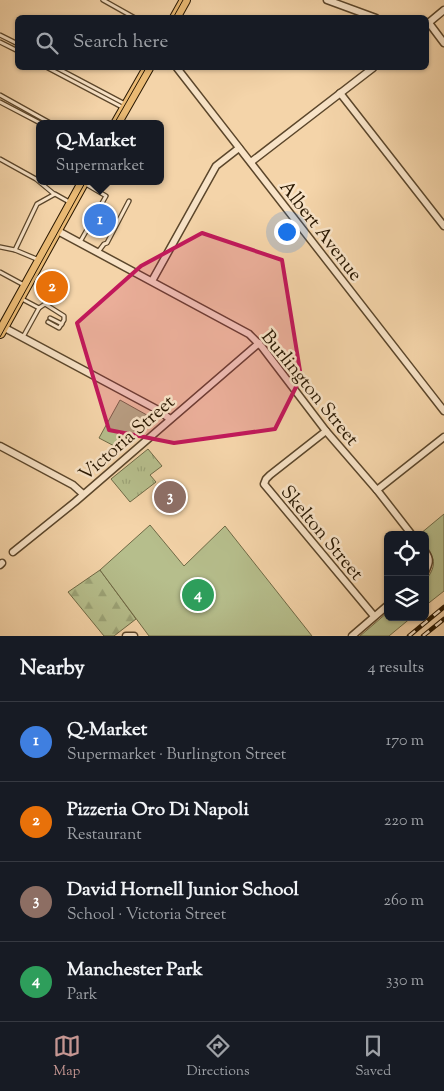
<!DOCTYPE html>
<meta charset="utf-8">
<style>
:root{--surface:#171b24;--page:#20242c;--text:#f1f3f6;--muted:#9ea1a6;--line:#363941;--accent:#c59692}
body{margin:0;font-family:"Sorts Mill Goudy",serif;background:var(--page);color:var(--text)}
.controls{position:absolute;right:15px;bottom:15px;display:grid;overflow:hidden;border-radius:8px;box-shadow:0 1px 4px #0004}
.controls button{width:45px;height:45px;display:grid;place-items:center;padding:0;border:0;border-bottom:1px solid var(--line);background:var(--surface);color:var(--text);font:25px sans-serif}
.you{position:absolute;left:286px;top:231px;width:18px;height:18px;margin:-12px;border:4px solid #fff;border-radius:50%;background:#1a73e8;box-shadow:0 0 0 8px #1a73e833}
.badge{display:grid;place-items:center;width:32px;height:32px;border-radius:50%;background:var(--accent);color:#fff;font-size:16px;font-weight:700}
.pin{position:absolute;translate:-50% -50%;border:2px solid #fff;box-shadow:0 1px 5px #0006}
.popup{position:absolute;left:36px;top:120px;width:128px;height:65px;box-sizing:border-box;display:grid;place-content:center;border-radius:8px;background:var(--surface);filter:drop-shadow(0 1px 4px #0005);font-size:16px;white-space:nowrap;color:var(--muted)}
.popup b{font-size:19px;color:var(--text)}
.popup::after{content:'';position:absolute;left:50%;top:100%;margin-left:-10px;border:10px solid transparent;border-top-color:var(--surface)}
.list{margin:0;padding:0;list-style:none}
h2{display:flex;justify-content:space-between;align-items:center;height:65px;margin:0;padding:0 20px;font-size:21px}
h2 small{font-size:16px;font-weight:400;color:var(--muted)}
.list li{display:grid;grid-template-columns:32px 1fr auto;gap:15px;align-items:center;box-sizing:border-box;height:80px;padding:0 20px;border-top:1px solid var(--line)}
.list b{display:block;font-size:19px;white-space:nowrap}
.list p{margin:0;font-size:16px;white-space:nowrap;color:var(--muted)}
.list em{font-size:16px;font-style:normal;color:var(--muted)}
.icon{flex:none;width:28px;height:28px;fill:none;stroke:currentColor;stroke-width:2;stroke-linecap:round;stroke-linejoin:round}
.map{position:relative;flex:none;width:444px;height:636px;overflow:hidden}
.search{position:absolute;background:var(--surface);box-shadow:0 1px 4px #0004;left:15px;right:15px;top:15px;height:55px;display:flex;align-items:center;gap:12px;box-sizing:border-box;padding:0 18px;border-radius:8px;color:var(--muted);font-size:19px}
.sheet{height:385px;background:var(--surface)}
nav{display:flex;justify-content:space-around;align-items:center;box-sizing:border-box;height:70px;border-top:1px solid var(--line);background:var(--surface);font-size:14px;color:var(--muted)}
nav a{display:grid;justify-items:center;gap:2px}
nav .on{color:var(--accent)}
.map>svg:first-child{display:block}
.grass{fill:url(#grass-tufts);stroke:#6f6a46}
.forest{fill:url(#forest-firs);stroke:#6f6a46}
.green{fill:#b6be8c;stroke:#6f6a46}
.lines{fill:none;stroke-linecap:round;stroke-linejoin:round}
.lane-casing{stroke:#5b462b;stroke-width:5.5}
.street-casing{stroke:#5b462b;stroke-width:9}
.primary-casing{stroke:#281701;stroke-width:12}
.lane{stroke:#f8e3c7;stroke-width:3}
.street{stroke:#f8e3c7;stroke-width:6}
.primary{stroke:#eaba74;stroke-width:10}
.tram{stroke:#281701;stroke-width:1}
.rail-casing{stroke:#281701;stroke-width:4.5}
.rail{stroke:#f8e3c7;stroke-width:2.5;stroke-dasharray:8;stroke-linecap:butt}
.marked{fill:#c2185b;fill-opacity:0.2;stroke:#c2185b;stroke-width:4;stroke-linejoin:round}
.labels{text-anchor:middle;stroke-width:5;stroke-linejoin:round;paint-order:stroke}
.street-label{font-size:19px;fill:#281701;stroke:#f8e3c7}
</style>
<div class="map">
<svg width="444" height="636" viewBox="0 0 444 636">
<defs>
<pattern id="grass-tufts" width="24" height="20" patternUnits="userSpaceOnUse" patternTransform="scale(1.25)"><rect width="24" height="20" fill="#b6be8c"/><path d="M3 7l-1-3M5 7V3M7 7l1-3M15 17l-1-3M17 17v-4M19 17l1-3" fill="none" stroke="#9ca377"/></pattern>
<pattern id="forest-firs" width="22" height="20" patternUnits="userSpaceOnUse" patternTransform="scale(1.25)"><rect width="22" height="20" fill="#b6be8c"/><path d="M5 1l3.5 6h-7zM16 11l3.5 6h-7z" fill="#9ca377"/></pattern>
</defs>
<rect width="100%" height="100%" fill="#f4d4a9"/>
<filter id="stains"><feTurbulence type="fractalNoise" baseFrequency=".004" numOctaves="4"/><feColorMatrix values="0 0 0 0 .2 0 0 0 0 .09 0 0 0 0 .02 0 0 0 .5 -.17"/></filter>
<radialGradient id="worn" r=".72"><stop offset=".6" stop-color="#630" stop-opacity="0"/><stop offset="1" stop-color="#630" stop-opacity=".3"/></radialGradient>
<polygon class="grass" points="148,449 162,466 150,475 156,482 130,502 111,479"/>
<polygon class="forest" points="100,570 136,619 114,636 104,636 68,592"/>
<g class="green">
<polygon points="120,400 154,419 120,449 99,438"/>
<path d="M444,514V591L425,606V581C444,558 425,554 425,535L420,534Z"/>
<polygon points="150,525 184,566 225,526 312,636 149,636 100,570"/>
<polygon points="388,612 388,617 412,617 389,636 360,636"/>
</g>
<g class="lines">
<g class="lane-casing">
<g id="lane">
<polyline points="103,0 135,18"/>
<polyline points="0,35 18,44"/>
<polyline points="0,42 18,51"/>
<polyline points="48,68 122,107"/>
<polyline points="57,68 125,104"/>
<polyline points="0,95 52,124"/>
<polyline points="0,102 42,124"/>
<polyline points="0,159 36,179 54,194"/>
<polyline points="80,242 106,196 84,183"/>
<polyline points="0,247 15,250 39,260"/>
<polyline points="15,250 37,204 55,194 71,203"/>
<polyline points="98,252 104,244 107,243 129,201"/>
<polyline points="0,272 24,285"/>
<polyline points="22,299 39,308 45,304 64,316 64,320 59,328 48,322"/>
<polyline points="50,318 62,324"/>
<polyline points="23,337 39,308"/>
</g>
</g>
<g class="street-casing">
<g id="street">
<polyline points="327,0 376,18"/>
<polyline points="429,23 444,43"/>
<polyline points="426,25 444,10"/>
<polyline points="177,68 444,411"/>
<polyline points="340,93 444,226"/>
<polyline points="251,162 373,68"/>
<polyline points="56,230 249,334 262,347 326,431 377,490 412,535"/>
<polyline points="152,281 216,166 239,148"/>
<polyline points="3,327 158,410 170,419"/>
<polyline points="326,431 270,475 266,479 264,484 374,616"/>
<polyline points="0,446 73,485 83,494"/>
<polyline points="377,490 444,437"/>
<polyline points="13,552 75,502 259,343"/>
<path d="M425,552C431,559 429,564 425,572"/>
<polyline points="0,565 2,563"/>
<polyline points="126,636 134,636"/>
<polyline points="352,636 388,605"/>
</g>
</g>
<g class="primary-casing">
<g id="primary">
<polyline points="175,18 185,0"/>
<polyline points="116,124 148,68"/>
<polyline points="0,333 84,181"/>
</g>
</g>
<use href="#lane" class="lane"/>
<use href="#street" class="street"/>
<use href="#primary" class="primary"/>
<g class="tram">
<polyline points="173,18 183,0"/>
<polyline points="114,124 146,68"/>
<polyline points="0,337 86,181"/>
</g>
<g class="rail-casing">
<g id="rail">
<polyline points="409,636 444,607"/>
<polyline points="423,636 444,619"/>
</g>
</g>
<use href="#rail" class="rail"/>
</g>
<path class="marked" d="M202,233L282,260L301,377L275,429L174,443L109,430L77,323L141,266Z"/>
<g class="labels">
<g class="street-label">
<text transform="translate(322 230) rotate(52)" y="7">Albert Avenue</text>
<text transform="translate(311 387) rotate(51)" y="7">Burlington Street</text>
<text transform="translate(126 437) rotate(-41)" y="7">Victoria Street</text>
<text transform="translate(323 532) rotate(50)" y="7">Skelton Street</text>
</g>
</g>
<rect width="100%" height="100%" filter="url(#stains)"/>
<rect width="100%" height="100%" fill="url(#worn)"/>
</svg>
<div class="controls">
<button><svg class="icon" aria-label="locate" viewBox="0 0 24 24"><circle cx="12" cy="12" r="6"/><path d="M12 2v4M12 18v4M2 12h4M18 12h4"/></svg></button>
<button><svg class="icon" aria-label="layers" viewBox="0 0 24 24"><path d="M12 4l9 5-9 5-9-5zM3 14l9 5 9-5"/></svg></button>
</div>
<div class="you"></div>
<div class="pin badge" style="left:100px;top:220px;background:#3f7fe0">1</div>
<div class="popup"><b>Q-Market</b>Supermarket</div>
<div class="pin badge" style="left:52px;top:287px;background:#e8710a">2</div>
<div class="pin badge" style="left:170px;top:497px;background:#8d6e63">3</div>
<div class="pin badge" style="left:198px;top:595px;background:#2e9e5b">4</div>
<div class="search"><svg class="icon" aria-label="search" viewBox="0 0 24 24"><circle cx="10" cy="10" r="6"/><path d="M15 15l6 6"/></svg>Search here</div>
</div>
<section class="sheet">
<h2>Nearby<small>4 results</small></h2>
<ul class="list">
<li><span class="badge" style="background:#3f7fe0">1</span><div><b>Q-Market</b><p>Supermarket · Burlington Street</p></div><em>170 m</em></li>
<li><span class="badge" style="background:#e8710a">2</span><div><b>Pizzeria Oro Di Napoli</b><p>Restaurant</p></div><em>220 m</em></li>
<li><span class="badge" style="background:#8d6e63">3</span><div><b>David Hornell Junior School</b><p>School · Victoria Street</p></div><em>260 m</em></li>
<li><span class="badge" style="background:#2e9e5b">4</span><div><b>Manchester Park</b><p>Park</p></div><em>330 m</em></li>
</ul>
</section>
<nav>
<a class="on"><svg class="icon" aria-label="map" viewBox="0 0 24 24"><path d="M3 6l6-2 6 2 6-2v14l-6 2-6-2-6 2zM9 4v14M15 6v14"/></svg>Map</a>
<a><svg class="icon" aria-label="directions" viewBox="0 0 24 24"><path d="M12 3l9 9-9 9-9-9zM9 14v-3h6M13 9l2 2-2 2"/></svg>Directions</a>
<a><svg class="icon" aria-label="saved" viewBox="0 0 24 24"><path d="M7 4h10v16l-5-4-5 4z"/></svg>Saved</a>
</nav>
